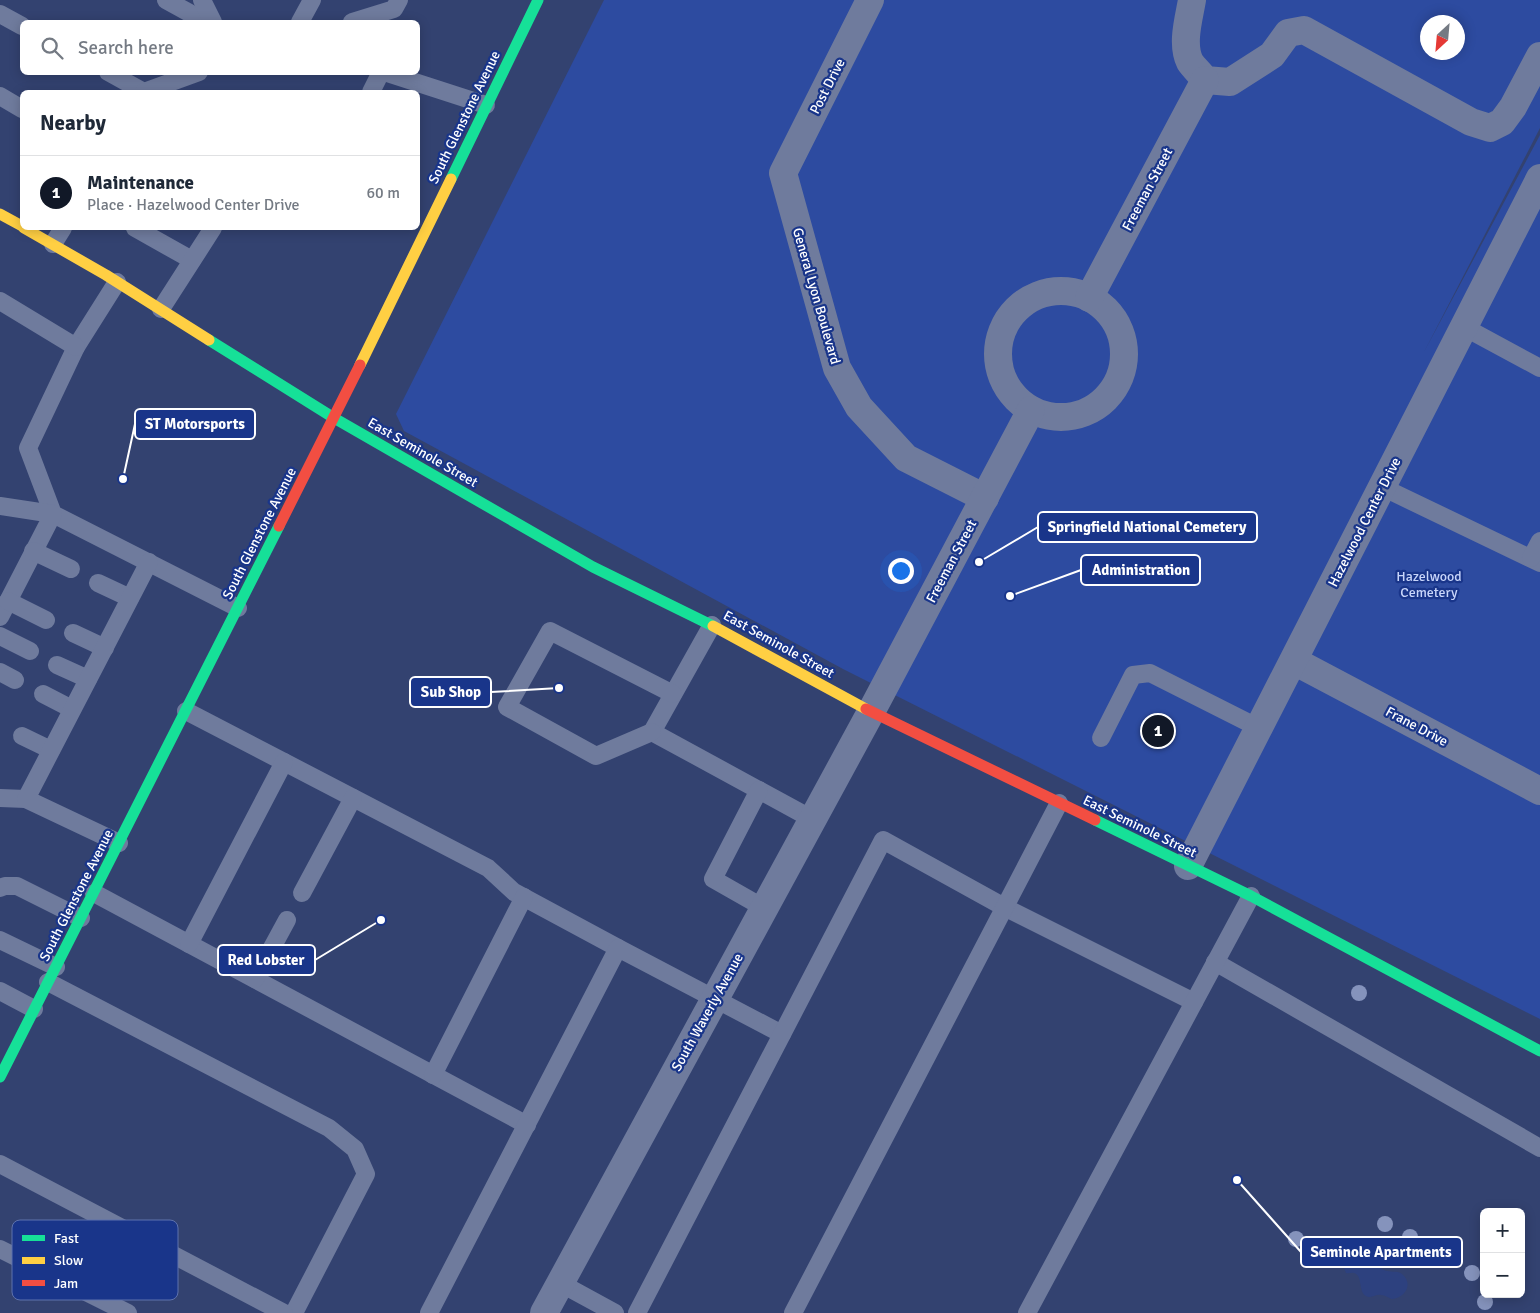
<!DOCTYPE html>
<meta charset="utf-8">
<style>
:root{--surface:#fff;--page:#f6f6f7;--text:#1f2937;--muted:#747a83;--line:#e0e1e3;--accent:#111827}
body{margin:0;font-family:Signika,sans-serif;background:var(--page);color:var(--text)}
.controls{position:absolute;right:15px;bottom:15px;display:grid;overflow:hidden;border-radius:8px;box-shadow:0 2px 12px #0003}
.controls button{width:45px;height:45px;display:grid;place-items:center;padding:0;border:0;border-bottom:1px solid var(--line);background:var(--surface);color:var(--text);font:25px sans-serif}
.compass{position:absolute;left:1420px;top:15px;width:45px;height:45px;border-radius:50%;background:var(--surface);box-shadow:0 2px 12px #0003;rotate:206deg}
.you{position:absolute;left:900px;top:570px;width:18px;height:18px;margin:-12px;border:4px solid #fff;border-radius:50%;background:#1a73e8;box-shadow:0 0 0 8px #1a73e833}
.badge{display:grid;place-items:center;width:32px;height:32px;border-radius:50%;background:var(--accent);color:#fff;font-size:16px;font-weight:700}
.pin{position:absolute;translate:-50% -50%;border:2px solid #fff;box-shadow:0 1px 5px #0006}
.list{margin:0;padding:0;list-style:none}
h2{display:flex;justify-content:space-between;align-items:center;height:65px;margin:0;padding:0 20px;font-size:21px}
h2 small{font-size:16px;font-weight:400;color:var(--muted)}
.list li{display:grid;grid-template-columns:32px 1fr auto;gap:15px;align-items:center;box-sizing:border-box;height:75px;padding:0 20px;border-top:1px solid var(--line)}
.list b{display:block;font-size:19px;white-space:nowrap}
.list p{margin:0;font-size:16px;white-space:nowrap;color:var(--muted)}
.list em{font-size:16px;font-style:normal;color:var(--muted)}
.icon{flex:none;width:28px;height:28px;fill:none;stroke:currentColor;stroke-width:2;stroke-linecap:round;stroke-linejoin:round}
.map{position:relative;flex:none;width:1540px;height:1313px;overflow:hidden}
.search{position:absolute;background:var(--surface);box-shadow:0 2px 12px #0003;left:20px;top:20px;width:400px;height:55px;display:flex;align-items:center;gap:12px;box-sizing:border-box;padding:0 18px;border-radius:8px;color:var(--muted);font-size:19px}
.panel{position:absolute;background:var(--surface);box-shadow:0 2px 12px #0003;left:20px;top:90px;width:400px;height:140px;border-radius:8px}
.map>svg:first-child{display:block}
.green{fill:#2d4ba0;fill-rule:evenodd}
.water{fill:#2d417f}
.lines{fill:none;stroke-linecap:round;stroke-linejoin:round}
.lane{stroke:#6f7b9d;stroke-width:18}
.street{stroke:#6f7b9d;stroke-width:28}
.fast{stroke:#16e098;stroke-width:11}
.slow{stroke:#ffcf43;stroke-width:11}
.jam{stroke:#f24e42;stroke-width:11}
.tree{fill:#8593bc}
.labels{text-anchor:middle;stroke-width:4.5;stroke-linejoin:round;paint-order:stroke}
.street-label{font-size:14px;fill:#fff;stroke:#19358a}
.park-label{font-size:14px;fill:#c8d5fa;stroke:#19358a}
.key{fill:#19358a;stroke:#5e72ad;stroke-width:1}
.key-label{font-size:14px;fill:#fff}
.leader{fill:none;stroke:#fff;stroke-width:2}
.callout-dot{fill:#fff;stroke:#19358a;stroke-width:2}
.callout{fill:#19358a;stroke:#fff;stroke-width:2}
.callout-label{font-size:15px;text-anchor:middle;font-weight:bold;fill:#fff}
</style>
<div class="map">
<svg width="1540" height="1313" viewBox="0 0 1540 1313">
<rect width="100%" height="100%" fill="#334270"/>
<path class="green" d="M604,0H1540V128L1424,352L1540,135V1019L843,669L404,431L396,414ZM1428,22H1458V52H1428Z"/>
<path class="water" d="M1365,1257C1374,1259 1376,1266 1384,1270C1390,1273 1397,1270 1402,1274C1414,1284 1405,1298 1392,1299C1389,1298 1385,1295 1381,1295C1376,1294 1371,1299 1366,1296C1358,1292 1363,1275 1354,1273C1351,1272 1349,1274 1346,1273L1344,1268L1346,1264H1353Z"/>
<g class="lines">
<g class="lane">
<polyline points="166,0 206,22"/>
<polyline points="202,0 213,22"/>
<polyline points="0,14 22,26"/>
<polyline points="300,22 312,0"/>
<polyline points="352,22 394,9 399,0"/>
<polyline points="108,72 144,92"/>
<polyline points="384,72 486,105"/>
<polyline points="144,92 199,72"/>
<polyline points="371,92 381,72"/>
<polyline points="0,96 22,109"/>
<polyline points="135,228 192,260"/>
<polyline points="53,244 63,228"/>
<polyline points="117,282 76,347 28,448 53,514 238,608"/>
<polyline points="0,301 76,347"/>
<polyline points="161,309 213,228"/>
<polyline points="1464,327 1540,368"/>
<polyline points="1382,487 1540,563"/>
<polyline points="0,506 53,514 0,617"/>
<polyline points="33,551 71,569"/>
<polyline points="1531,558 1540,541"/>
<polyline points="98,583 130,598"/>
<polyline points="8,601 46,620"/>
<polyline points="712,625 652,732 812,819"/>
<polyline points="73,633 105,648"/>
<polyline points="0,636 30,651"/>
<polyline points="57,665 88,679"/>
<polyline points="0,672 15,680"/>
<polyline points="43,694 72,709"/>
<polyline points="186,711 488,868 514,892 618,948"/>
<polyline points="652,732 596,756 507,707 550,631 673,694"/>
<polyline points="22,736 51,750"/>
<polyline points="1101,738 1133,675 1150,673 1259,728"/>
<polyline points="759,790 713,879 764,908"/>
<polyline points="0,798 26,799"/>
<polyline points="119,843 26,799 149,562"/>
<polyline points="0,888 5,886 17,886 81,918"/>
<polyline points="94,893 527,1125"/>
<polyline points="302,893 353,798"/>
<polyline points="0,940 56,967"/>
<polyline points="189,944 284,762"/>
<polyline points="1215,962 1540,1148"/>
<polyline points="255,979 287,920"/>
<polyline points="48,982 329,1128 355,1149 366,1174 294,1313"/>
<polyline points="0,991 34,1009"/>
<polyline points="433,1075 524,897"/>
<polyline points="0,1164 284,1313"/>
<polyline points="0,1249 128,1313"/>
<polyline points="560,1283 615,1313"/>
<polyline points="429,1313 618,948 782,1034"/>
<polyline points="637,1313 883,840 1006,908 1194,1002"/>
<polyline points="793,1313 1059,803"/>
<polyline points="1027,1313 1251,896"/>
</g>
<g class="street">
<polyline points="870,0 783,173 837,368 859,407 906,458 985,498"/>
<path d="M1192,0C1189,18 1181,44 1190,62C1194,68 1201,74 1205,80L1230,82L1272,55L1288,33L1304,30L1471,122L1490,128L1502,122L1513,107L1540,56"/>
<circle cx="1061" cy="354" r="63"/>
<polyline points="1089,298 1205,80"/>
<polyline points="1294,661 1540,791"/>
<polyline points="1188,866 1540,178"/>
<polyline points="544,1313 871,712 1031,410"/>
</g>
<g class="fast">
<polyline points="451,179 538,0"/>
<polyline points="209,340 334,418 593,567 713,626"/>
<polyline points="1095,820 1251,896 1540,1051"/>
<polyline points="0,1077 279,526"/>
</g>
<g class="slow">
<polyline points="0,214 22,226"/>
<polyline points="24,228 106,275 209,340"/>
<polyline points="360,365 451,179"/>
<polyline points="713,626 866,709"/>
</g>
<g class="jam">
<polyline points="279,526 360,365"/>
<polyline points="866,709 1095,820"/>
</g>
</g>
<g class="tree">
<circle cx="1359" cy="993" r="8"/>
<circle cx="1385" cy="1224" r="8"/>
<circle cx="1410" cy="1237" r="8"/>
<circle cx="1296" cy="1239" r="8"/>
<circle cx="1472" cy="1273" r="8"/>
<circle cx="1485" cy="1302" r="8"/>
</g>
<g class="labels">
<g class="street-label">
<text transform="translate(827 86) rotate(-63)" y="5">Post Drive</text>
<text transform="translate(464 117) rotate(-64)" y="5">South Glenstone Avenue</text>
<text transform="translate(1147 189) rotate(-62)" y="5">Freeman Street</text>
<text transform="translate(817 296) rotate(74)" y="5">General Lyon Boulevard</text>
<text transform="translate(423 452) rotate(30)" y="5">East Seminole Street</text>
<text transform="translate(1364 522) rotate(-63)" y="5">Hazelwood Center Drive</text>
<text transform="translate(259 533) rotate(-63)" y="5">South Glenstone Avenue</text>
<text transform="translate(951 561) rotate(-62)" y="5">Freeman Street</text>
<text transform="translate(779 644) rotate(29)" y="5">East Seminole Street</text>
<text transform="translate(1417 726) rotate(28)" y="5">Frane Drive</text>
<text transform="translate(1140 826) rotate(26)" y="5">East Seminole Street</text>
<text transform="translate(76 895) rotate(-63)" y="5">South Glenstone Avenue</text>
<text transform="translate(707 1012) rotate(-61)" y="5">South Waverly Avenue</text>
</g>
<g class="park-label">
<text x="1429" y="581">Hazelwood<tspan x="1429" dy="16">Cemetery</tspan></text>
</g>
</g>
<rect x="12" y="1220" width="166" height="80" rx="8" class="key"/>
<rect x="22" y="1235" width="23" height="6" fill="#16e098"/>
<rect x="22" y="1257" width="23" height="7" fill="#ffcf43"/>
<rect x="22" y="1280" width="23" height="6" fill="#f24e42"/>
<g class="key-label">
<text x="54" y="1243">Fast</text>
<text x="54" y="1265">Slow</text>
<text x="54" y="1288">Jam</text>
</g>
<path class="leader" d="M123 479L135 424M979 562L1038 527M1010 596L1081 570M559 688L491 692M381 920L315 960M1237 1180L1301 1252"/>
<g class="callout-dot">
<circle cx="123" cy="479" r="5"/>
<circle cx="979" cy="562" r="5"/>
<circle cx="1010" cy="596" r="5"/>
<circle cx="559" cy="688" r="5"/>
<circle cx="381" cy="920" r="5"/>
<circle cx="1237" cy="1180" r="5"/>
</g>
<g class="callout">
<rect x="135" y="409" width="120" height="30" rx="5"/>
<rect x="1038" y="512" width="219" height="30" rx="5"/>
<rect x="1081" y="555" width="119" height="30" rx="5"/>
<rect x="410" y="677" width="81" height="30" rx="5"/>
<rect x="218" y="945" width="97" height="30" rx="5"/>
<rect x="1301" y="1237" width="161" height="30" rx="5"/>
</g>
<g class="callout-label">
<text x="195" y="429">ST Motorsports</text>
<text x="1147" y="532">Springfield National Cemetery</text>
<text x="1141" y="575">Administration</text>
<text x="451" y="697">Sub Shop</text>
<text x="266" y="965">Red Lobster</text>
<text x="1381" y="1257">Seminole Apartments</text>
</g>
</svg>
<div class="controls">
<button>+</button>
<button>−</button>
</div>
<svg class="compass" viewBox="-18 -18 36 36"><path d="M0-13l5 13h-10z" fill="#e53935"/><path d="M0 13l5-13h-10z" fill="#747a83"/></svg>
<div class="you"></div>
<div class="pin badge" style="left:1158px;top:731px">1</div>
<div class="search"><svg class="icon" aria-label="search" viewBox="0 0 24 24"><circle cx="10" cy="10" r="6"/><path d="M15 15l6 6"/></svg>Search here</div>
<section class="panel">
<h2>Nearby<small></small></h2>
<ul class="list">
<li><span class="badge">1</span><div><b>Maintenance</b><p>Place · Hazelwood Center Drive</p></div><em>60 m</em></li>
</ul>
</section>
</div>
